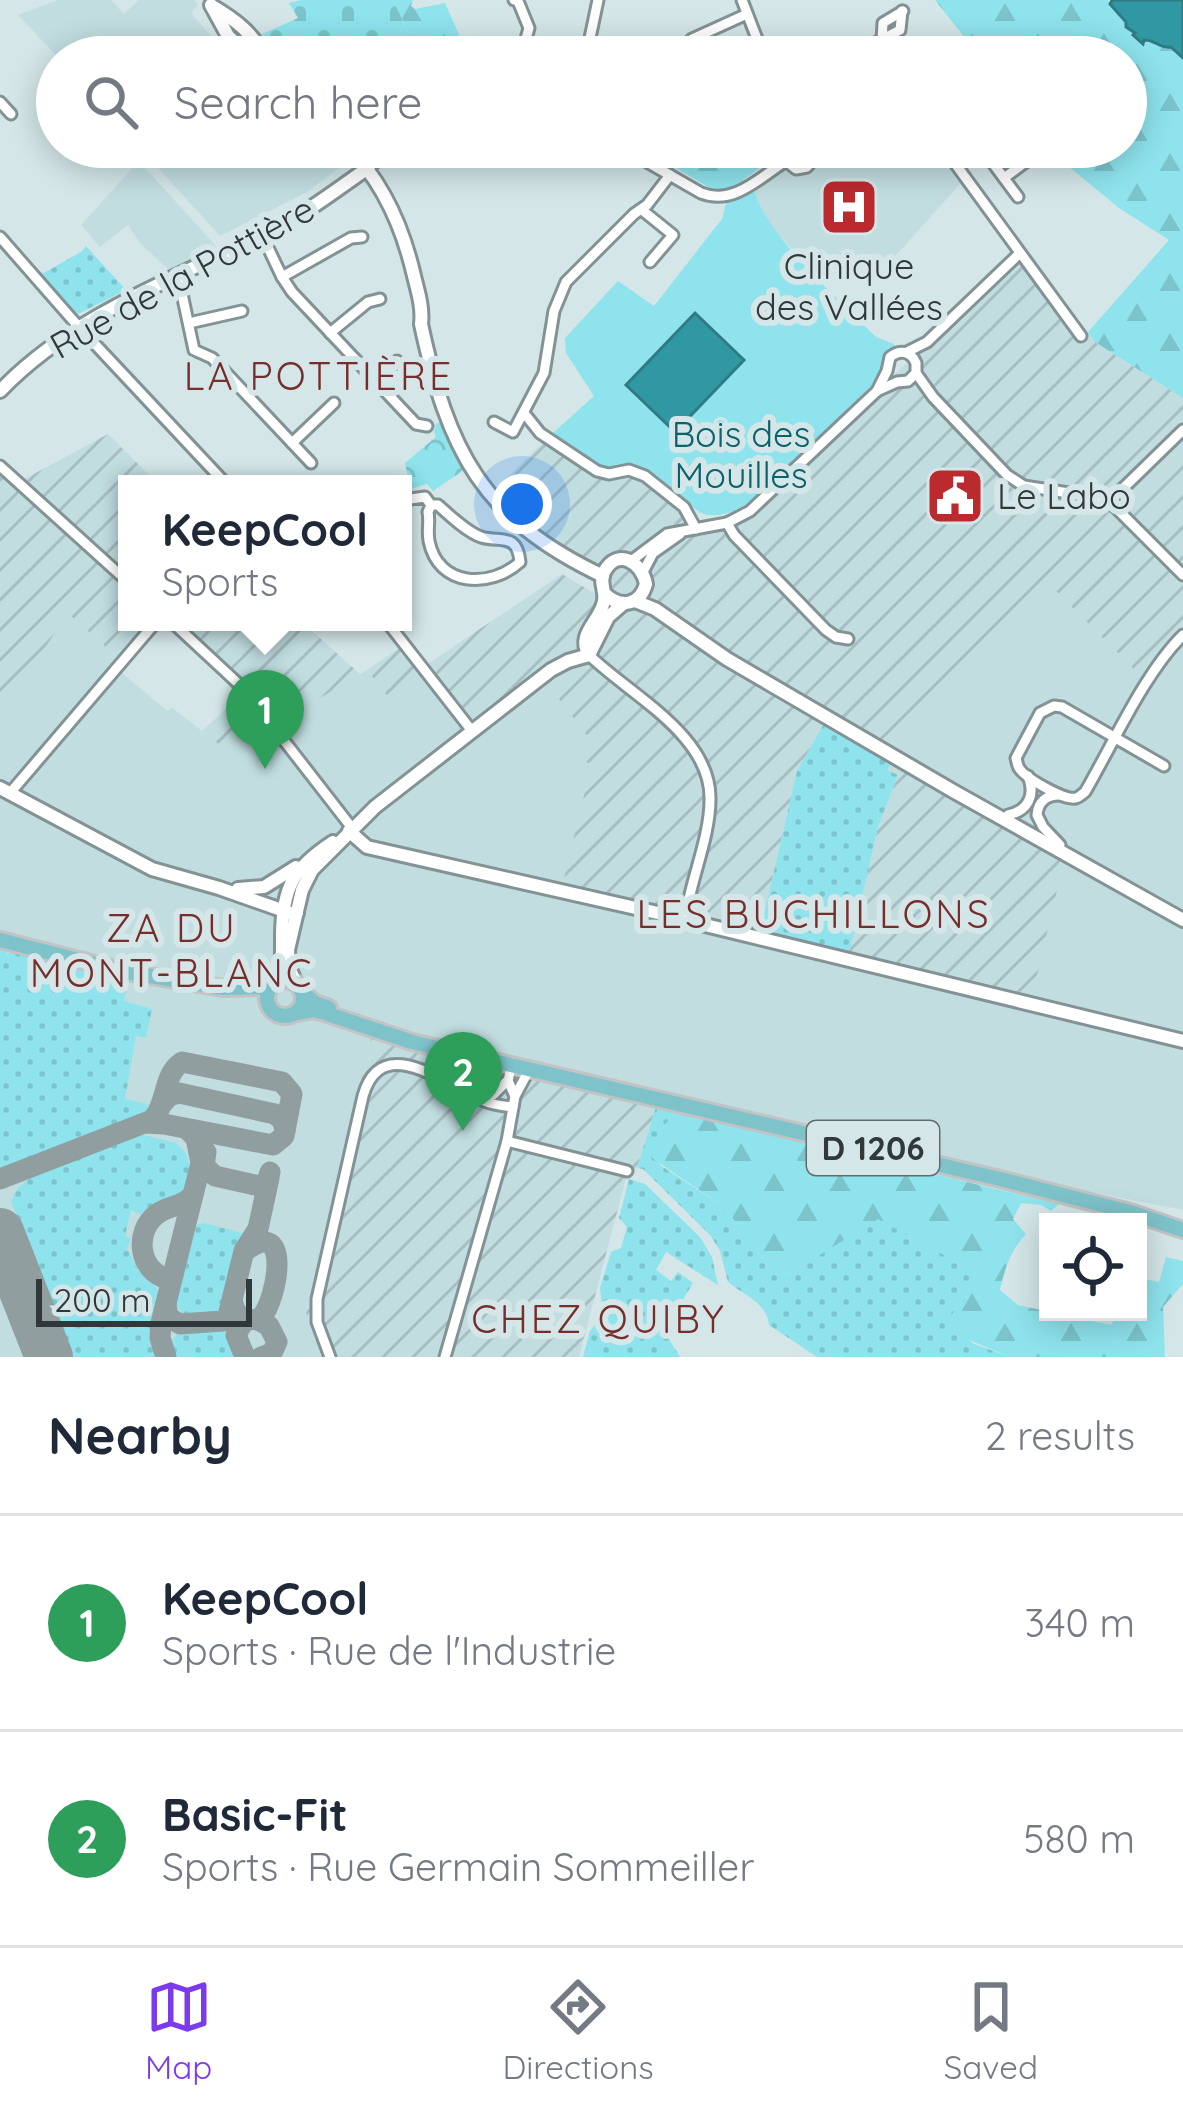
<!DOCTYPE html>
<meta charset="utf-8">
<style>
:root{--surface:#fff;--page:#f2f2f3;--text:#1f2937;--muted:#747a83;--line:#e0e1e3;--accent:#7c3aed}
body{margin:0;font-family:Quicksand,sans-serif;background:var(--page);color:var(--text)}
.controls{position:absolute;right:36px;bottom:36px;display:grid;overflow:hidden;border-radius:0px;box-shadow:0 6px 30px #0003}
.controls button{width:108px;height:108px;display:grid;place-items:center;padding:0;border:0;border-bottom:3px solid var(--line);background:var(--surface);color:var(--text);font:60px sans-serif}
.scale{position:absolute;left:36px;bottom:30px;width:216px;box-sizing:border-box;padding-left:12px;border:6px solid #313839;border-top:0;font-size:33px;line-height:42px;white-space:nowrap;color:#313839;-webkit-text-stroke:9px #d4e6e8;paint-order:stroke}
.you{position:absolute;left:522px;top:504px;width:42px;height:42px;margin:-30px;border:9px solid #fff;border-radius:50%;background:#1a73e8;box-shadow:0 0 0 18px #1a73e833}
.badge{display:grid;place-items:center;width:78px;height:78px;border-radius:50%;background:var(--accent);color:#fff;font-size:39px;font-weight:700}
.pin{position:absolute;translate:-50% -99px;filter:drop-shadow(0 3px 6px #0008)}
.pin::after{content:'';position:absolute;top:63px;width:42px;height:36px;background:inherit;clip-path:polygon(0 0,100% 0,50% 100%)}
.popup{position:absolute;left:118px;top:475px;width:294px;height:156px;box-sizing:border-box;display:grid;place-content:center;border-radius:0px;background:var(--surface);filter:drop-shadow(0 3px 9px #0005);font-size:39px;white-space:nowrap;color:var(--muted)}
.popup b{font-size:45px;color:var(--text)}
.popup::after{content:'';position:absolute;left:50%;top:100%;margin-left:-24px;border:24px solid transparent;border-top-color:var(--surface)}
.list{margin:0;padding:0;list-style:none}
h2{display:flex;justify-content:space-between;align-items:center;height:156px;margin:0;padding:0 48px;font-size:51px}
h2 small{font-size:39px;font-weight:400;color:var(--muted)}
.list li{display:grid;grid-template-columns:78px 1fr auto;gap:36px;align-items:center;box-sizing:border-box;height:216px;padding:0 48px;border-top:3px solid var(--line)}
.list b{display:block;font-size:45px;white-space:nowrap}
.list p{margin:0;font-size:39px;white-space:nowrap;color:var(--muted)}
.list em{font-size:39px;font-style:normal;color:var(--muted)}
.icon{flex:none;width:66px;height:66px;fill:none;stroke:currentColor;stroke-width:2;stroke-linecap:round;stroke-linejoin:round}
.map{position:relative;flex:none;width:1183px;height:1357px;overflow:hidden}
.search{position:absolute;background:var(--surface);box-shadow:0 6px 30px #0003;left:36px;right:36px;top:36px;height:132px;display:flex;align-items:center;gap:30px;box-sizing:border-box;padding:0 42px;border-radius:66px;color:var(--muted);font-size:45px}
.sheet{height:588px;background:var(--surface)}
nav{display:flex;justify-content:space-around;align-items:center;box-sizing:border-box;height:168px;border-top:3px solid var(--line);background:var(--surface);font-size:33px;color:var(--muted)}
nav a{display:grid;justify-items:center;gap:6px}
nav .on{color:var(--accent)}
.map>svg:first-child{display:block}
.built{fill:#c1dde0}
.industrial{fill:url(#industrial-furrows)}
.grass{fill:url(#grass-dots)}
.forest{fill:url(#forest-firs)}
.cemetery{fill:url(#cemetery-stones)}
.park{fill:url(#park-crowns)}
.pitch{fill:#8ee3ed}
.water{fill:#3098a3;stroke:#307b83;stroke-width:3}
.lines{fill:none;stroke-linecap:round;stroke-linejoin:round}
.taxiway{stroke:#909ea0;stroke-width:21}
.runway{stroke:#909ea0;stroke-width:48}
.street-casing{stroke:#839395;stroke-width:15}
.secondary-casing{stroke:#839395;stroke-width:18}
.primary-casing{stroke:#c1c3c4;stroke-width:20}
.street{stroke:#fff;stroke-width:9}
.secondary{stroke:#fff;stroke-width:12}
.primary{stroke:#7ec3ca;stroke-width:14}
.labels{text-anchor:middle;stroke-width:12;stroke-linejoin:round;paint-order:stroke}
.shield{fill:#d4e6e8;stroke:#626c6e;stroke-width:3}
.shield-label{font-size:33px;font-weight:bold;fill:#313839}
.poi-label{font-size:36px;fill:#313839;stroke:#d4e6e8}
.street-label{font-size:36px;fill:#313839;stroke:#d4e6e8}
.park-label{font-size:36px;fill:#0c626a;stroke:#d4e6e8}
.neighbourhood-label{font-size:39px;letter-spacing:3px;fill:#752e2b;stroke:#d4e6e8}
</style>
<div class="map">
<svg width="1183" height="1357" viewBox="0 0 1183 1357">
<defs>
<pattern id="industrial-furrows" width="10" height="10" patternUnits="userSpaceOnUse" patternTransform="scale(3)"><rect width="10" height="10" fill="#c1dde0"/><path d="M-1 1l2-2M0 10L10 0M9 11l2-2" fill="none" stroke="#a6bec1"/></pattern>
<pattern id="grass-dots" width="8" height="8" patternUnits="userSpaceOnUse" patternTransform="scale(3)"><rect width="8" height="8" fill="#8ee3ed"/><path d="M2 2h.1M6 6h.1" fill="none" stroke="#7bc4cc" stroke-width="1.8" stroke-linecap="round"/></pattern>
<pattern id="forest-firs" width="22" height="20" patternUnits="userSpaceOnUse" patternTransform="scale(3)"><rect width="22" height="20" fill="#8ee3ed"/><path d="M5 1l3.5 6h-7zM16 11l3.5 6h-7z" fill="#7bc4cc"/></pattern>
<pattern id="cemetery-stones" width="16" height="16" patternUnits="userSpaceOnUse" patternTransform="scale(3)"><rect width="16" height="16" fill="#8ee3ed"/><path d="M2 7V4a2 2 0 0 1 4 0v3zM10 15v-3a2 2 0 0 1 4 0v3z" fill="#7bc4cc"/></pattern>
<pattern id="park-crowns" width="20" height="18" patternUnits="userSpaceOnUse" patternTransform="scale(3)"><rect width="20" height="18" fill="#8ee3ed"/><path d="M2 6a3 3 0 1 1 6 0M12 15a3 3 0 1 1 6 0" fill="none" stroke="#7bc4cc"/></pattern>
</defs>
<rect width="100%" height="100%" fill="#d4e6e8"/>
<g class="built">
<polygon points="58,0 111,0 124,14 139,0 195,0 198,5 192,12 193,16 231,57 58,57 18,15"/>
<polygon points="139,147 329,147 341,161 339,168 307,192 220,236"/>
<polygon points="830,147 932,147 960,184 890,262 813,272 771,227 761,212 754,190 784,171 808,174 821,161 824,152"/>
<polygon points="137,163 148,171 217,247 169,270 140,243 128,225 100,247 81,225"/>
<polygon points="1046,580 1170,653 1183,641 1183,1210 1087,1191 750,1111 748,1129 371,1039 306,1313 324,1357 0,1357 0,704 6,706 68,612 116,656 121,672 167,711 172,708 179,713 226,750 367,670 388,697 422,667 543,677 588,737 583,758 591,766 564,884 1031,996 1064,861 907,771 898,775 887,770 891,761 869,749 884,739"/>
</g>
<g class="industrial">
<polygon points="1020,253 1081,335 1088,332 1095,342 1183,398 1183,641 1170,653 1155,679 1143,678 1046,581 884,739 869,749 824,725 797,771 760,932 563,883 591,766 583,758 588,737 543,678 472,731 422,668 388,697 367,670 405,644 423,667 562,574 599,596 599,574 564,555 491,493 548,438 597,471 629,470 684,507 696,529 735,520 825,442"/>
<polygon points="108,434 158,484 127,484 127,622 302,622 361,675 226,750 202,731 241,695 227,678 176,633 158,630 121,672 116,656 68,613 6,707 0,704 0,466 19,482"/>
<polygon points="907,771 1064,861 1032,996 849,954 878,827 898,775"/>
<polygon points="371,1039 656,1107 637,1168 626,1178 579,1357 324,1357 306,1313"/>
</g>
<g class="grass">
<polygon points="86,246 126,290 78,314 68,308 40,275 81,252"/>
<polygon points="824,724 891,762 887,770 898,775 878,827 849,954 760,932 797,771"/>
<polygon points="0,949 5,950 7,955 10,952 118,981 126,990 124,1001 152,1009 146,1038 136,1036 125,1099 148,1104 147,1113 11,1168 0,1168"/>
<path d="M656,1107L677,1112C658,1131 653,1138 660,1165L724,1207L762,1257L787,1275L878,1218L973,1271L978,1280L973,1294L953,1313L972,1343L1010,1357H817L769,1325C767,1303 744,1295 728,1282L720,1251L711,1236L643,1169L637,1168Z"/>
<polygon points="139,1134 176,1143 186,1154 190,1166 185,1191 179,1198 154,1204 140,1214 131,1210 125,1236 131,1239 127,1248 138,1270 155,1286 160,1294 152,1331 157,1357 72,1357 11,1201 18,1188 30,1178"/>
<polygon points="629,1179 645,1184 700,1237 712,1257 718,1285 666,1252 656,1270 671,1281 678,1272 693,1283 664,1331 680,1357 583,1357 590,1331 603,1314 600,1288 611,1252 621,1248 627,1227 619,1218"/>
<path d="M203,1223L243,1233L227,1307C211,1321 183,1323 175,1302L194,1226Z"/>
<polygon points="218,1327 231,1337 239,1357 175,1357 172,1341 179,1331"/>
</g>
<g class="forest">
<polygon points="393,0 413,0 411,6 415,9 445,3 469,57 420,57"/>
<path d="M935,0H1108C1123,23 1143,45 1171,47L1183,58V398L1095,342L1088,332L1169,240L1119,208L1045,147H1126V57H974L965,38Z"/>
<polygon points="658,147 779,147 771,159 738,184 725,190 710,188 651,153"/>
<path d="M677,1112L1059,1204L1051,1211L1041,1205L1021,1203L1013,1219L1026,1234C1011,1250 1005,1267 1000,1290L1018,1305L1111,1325L1118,1312H1138L1140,1278L1159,1282L1166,1257L1183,1261V1284L1163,1307L1165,1357H1010L952,1333L948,1321C957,1304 971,1299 978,1280L973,1271L878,1219L787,1275L762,1257L724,1207L652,1158C655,1139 662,1125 677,1112Z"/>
</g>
<polygon class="cemetery" points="301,0 393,0 420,57 283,57 262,34 298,18 289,3"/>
<polygon class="park" points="440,422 464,470 433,491 427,484 410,489 405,463 436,437 434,432 436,424"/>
<path class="pitch" d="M754,190C766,236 841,301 876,337L894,344L895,347L884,355L880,373L874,383L755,498C739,509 721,520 701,513L638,466H601L553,433L594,396L566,353L565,338L618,281L654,306L722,219L726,203L745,197Z"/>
<g class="water">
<path d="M1112,0H1183V58L1171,47C1160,49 1154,39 1144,40L1143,44L1133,35L1135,33L1126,27V22L1110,4Z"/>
<polygon points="695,313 744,360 675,432 626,385"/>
</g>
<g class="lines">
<g class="taxiway">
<polyline points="162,1104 169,1096 179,1093 275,1114 283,1121 285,1131"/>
<polyline points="206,1152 204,1166 215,1176 259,1186 267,1182 270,1172"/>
<path d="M0,1179L152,1120C168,1104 162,1075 182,1062L282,1082L292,1094L284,1136L273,1145L164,1124L146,1123"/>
<path d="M173,1275L168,1279C139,1272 133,1232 157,1214C170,1205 182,1207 193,1195"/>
<path d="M233,1303C235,1318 248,1322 261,1318C278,1298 292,1215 245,1251"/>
<polyline points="166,1304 168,1317 180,1324 223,1321 228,1316 244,1251 258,1229 269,1178"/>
<polyline points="256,1319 269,1326 277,1342 272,1353 261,1357"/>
<polyline points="240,1320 248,1320 242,1324 236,1335 245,1357"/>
<polyline points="166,1357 160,1338 161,1323 201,1163 196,1138 187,1129"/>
</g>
<polyline class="runway" points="0,1232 49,1357"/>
<g class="street-casing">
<g id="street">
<polyline points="514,0 518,1 529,28 521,57"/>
<polyline points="742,0 764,57"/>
<polyline points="882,40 883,23 903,11"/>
<polyline points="586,57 598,0"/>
<polyline points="672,57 692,39 747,14"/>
<polyline points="849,57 900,30 902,11"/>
<polyline points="0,102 11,114"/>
<path d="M621,147L701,193C734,206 760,177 786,161"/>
<polyline points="943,147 1081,336"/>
<polyline points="981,147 1018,197"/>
<polyline points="786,161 796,169 807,167 814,158 813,147"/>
<polyline points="368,168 395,147"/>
<polyline points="1004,178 1043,149"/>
<polyline points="642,210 673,235 650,262"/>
<polyline points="262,235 282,277 292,292 416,424 427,426"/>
<polyline points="0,237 78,326 226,484"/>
<polyline points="178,275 194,350 212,358 311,463"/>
<polyline points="282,277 351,238 362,237"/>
<polyline points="189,323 242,311"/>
<polyline points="330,333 368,302 380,299"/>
<polyline points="907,352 927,342 1020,253"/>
<polyline points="376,381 397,361"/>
<path d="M877,391L887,371L890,357C900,349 911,351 916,363V373L933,397L1007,475L1024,486L1107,499L1183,575"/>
<polyline points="524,413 540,433 597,471 609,474 629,470 645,476 684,507 696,529"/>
<polyline points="494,422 513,432 544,373 554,311 566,282 634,214 647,205 670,175"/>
<polyline points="292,443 334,403"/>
<polyline points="0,466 127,581"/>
<path d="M403,500L425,497L431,505H438C449,515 467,532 481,537C501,543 517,532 520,562C490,589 438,587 429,541C427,530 430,522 428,512L431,505"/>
<polyline points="1110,501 1183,430"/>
<polyline points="727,523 734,535 826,630 836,637 848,639"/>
<polyline points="631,561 667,534 727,523 750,511 877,391 897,382 908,381 916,373"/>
<polyline points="643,572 653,553 680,534"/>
<polyline points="172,622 244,689 352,828"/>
<polyline points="387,622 472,731"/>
<path d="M589,655C630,695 711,735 710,799C710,832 696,867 689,899V913"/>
<path d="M1164,766L1062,707L1054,706L1040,713L1016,758C1017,761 1017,765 1019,768C1025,778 1065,801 1076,798C1080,797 1082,794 1085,792C1113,744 1145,672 1183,635"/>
<polyline points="10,793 156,622"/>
<path d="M1059,795C1046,795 1038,802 1037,815L1043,827L1060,845"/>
<path d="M1008,815C1028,811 1036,795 1028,776"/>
<polyline points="512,1063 508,1081 515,1096"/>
<polyline points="483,1100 493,1095 508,1080"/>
<polyline points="507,1141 627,1171"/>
<path d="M330,1357L317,1322V1299L363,1096C382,1030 446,1086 484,1101C493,1105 503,1106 513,1107"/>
<polyline points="445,1357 507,1141 515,1096 530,1068"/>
</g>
</g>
<g class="secondary-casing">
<g id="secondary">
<polyline points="211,5 228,36 251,57"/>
<path d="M212,6C236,20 252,33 266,57"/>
<path d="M348,147C383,182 403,228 414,276C418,292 423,308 421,324C448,450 481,518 603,576"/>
<path d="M0,391C78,310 186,275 284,224C314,208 340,187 368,168"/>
<polyline points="635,601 655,609 727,659 953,791 1183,920"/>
<path d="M589,655C576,634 600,622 604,601C606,591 599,582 604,572C617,547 642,562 646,584C640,605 621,609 605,594"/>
<polyline points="0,788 152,869 219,888 290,913 297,913"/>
<polyline points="349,831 367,847 671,916 689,913 701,924 1183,1041"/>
<polyline points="238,889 264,887 296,867"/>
<path d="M275,984C283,968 282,954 282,937C282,888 293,868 333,842"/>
<polyline points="296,984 289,967 288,950 302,890 312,870 375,807 551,670 568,661 589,655 608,617 623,604"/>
</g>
</g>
<g class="primary-casing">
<g id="primary">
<polyline points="0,940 126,972 223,988 271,987"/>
<circle cx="285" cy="998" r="18"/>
<polyline points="303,993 315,1003 329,1008"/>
<polyline points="297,1013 313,1010 325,1013 412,1042 996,1178 1130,1212 1183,1230"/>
</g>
</g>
<use href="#street" class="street"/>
<use href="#secondary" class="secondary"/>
<use href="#primary" class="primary"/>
</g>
<defs>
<g id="hospital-square" transform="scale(3)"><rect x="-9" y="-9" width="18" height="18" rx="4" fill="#ba2a2e" stroke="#d4e6e8"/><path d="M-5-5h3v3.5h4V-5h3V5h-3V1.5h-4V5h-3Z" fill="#fff"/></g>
<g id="civic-square" transform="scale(3)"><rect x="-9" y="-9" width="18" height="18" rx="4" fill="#ba2a2e" stroke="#d4e6e8"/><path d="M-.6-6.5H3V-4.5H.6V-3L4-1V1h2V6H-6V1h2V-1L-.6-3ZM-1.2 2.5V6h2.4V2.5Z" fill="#fff"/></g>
</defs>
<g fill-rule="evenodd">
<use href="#hospital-square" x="849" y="207"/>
<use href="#civic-square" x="955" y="496"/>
</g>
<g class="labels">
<rect class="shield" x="807" y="1121" width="132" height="54" rx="9"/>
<g class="shield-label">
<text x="873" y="1160">D 1206</text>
</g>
<g class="poi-label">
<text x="849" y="279">Clinique<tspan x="849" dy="41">des Vallées</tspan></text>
<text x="997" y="509" text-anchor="start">Le Labo</text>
</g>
<g class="street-label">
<text transform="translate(182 277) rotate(-29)" y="13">Rue de la Pottière</text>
</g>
<g class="park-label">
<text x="741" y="447">Bois des<tspan x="741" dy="41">Mouilles</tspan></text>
</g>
<g class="neighbourhood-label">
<text x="319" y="390">LA POTTIÈRE</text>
<text x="814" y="928">LES BUCHILLONS</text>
<text x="172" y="942">ZA DU<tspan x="172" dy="45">MONT-BLANC</tspan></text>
<text x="599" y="1333">CHEZ QUIBY</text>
</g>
</g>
</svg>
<div class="controls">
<button><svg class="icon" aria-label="locate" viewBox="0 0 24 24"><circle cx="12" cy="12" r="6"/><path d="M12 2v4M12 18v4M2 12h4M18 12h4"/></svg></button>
</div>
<div class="scale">200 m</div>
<div class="you"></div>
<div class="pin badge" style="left:265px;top:769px;background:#2e9e5b">1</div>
<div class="popup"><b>KeepCool</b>Sports</div>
<div class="pin badge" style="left:463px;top:1131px;background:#2e9e5b">2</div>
<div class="search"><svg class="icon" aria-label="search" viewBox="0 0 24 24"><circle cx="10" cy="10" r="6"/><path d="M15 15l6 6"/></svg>Search here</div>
</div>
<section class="sheet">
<h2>Nearby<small>2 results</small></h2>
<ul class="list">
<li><span class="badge" style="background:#2e9e5b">1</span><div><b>KeepCool</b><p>Sports · Rue de l'Industrie</p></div><em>340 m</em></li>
<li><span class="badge" style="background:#2e9e5b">2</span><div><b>Basic-Fit</b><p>Sports · Rue Germain Sommeiller</p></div><em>580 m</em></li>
</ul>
</section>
<nav>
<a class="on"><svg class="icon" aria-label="map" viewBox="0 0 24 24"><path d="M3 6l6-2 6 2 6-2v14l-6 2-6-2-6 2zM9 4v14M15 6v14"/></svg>Map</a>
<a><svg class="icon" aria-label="directions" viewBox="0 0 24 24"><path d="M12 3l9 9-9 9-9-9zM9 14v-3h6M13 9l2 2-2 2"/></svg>Directions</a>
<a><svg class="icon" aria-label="saved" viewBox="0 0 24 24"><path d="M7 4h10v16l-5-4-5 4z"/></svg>Saved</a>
</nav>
